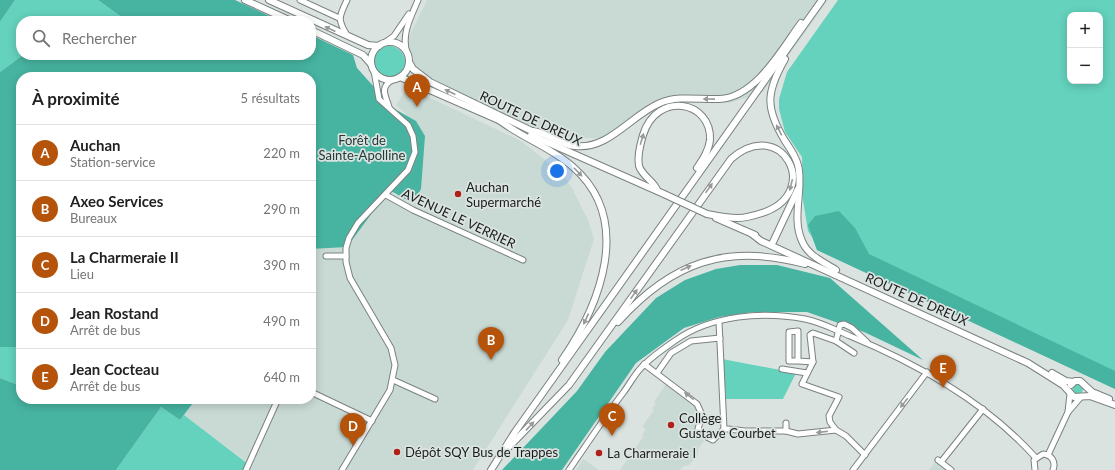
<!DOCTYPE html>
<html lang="fr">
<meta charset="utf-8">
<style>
:root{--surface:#fff;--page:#f2f2f2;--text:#222;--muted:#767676;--line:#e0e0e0;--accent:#b45309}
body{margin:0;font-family:Lato,sans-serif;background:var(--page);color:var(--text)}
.controls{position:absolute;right:12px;top:12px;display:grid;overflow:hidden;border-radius:8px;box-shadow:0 2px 10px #0003}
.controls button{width:36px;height:36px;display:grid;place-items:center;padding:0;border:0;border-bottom:1px solid var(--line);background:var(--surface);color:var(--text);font:20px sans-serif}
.you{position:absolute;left:557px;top:171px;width:14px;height:14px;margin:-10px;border:3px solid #fff;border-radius:50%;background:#1a73e8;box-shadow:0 0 0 6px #1a73e833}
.badge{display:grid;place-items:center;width:26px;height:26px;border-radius:50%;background:var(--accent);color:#fff;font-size:13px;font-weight:700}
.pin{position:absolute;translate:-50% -33px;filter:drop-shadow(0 1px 2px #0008)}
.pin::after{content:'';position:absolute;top:21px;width:14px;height:12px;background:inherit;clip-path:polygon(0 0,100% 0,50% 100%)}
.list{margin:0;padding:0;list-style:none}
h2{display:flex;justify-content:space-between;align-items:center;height:52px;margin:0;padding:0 16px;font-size:17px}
h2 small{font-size:13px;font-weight:400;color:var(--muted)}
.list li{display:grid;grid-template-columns:26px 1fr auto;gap:12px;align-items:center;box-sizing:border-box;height:56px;padding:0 16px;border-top:1px solid var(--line)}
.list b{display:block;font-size:15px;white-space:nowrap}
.list p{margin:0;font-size:13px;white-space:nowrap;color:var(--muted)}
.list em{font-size:13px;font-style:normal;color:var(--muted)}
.icon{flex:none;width:22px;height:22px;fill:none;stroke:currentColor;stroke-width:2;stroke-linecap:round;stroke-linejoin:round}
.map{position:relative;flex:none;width:1115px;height:470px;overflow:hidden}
.search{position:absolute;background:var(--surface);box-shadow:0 2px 10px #0003;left:16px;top:16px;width:300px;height:44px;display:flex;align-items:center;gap:10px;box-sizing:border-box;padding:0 14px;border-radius:16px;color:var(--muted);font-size:15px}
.panel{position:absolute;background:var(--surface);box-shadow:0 2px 10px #0003;left:16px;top:72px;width:300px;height:332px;border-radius:16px}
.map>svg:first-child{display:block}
.built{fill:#c9dad5}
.green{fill:#64d2bd;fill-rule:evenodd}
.forest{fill:#47b4a1}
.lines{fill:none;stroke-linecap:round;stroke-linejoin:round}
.minor-casing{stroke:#7a8280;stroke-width:7}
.major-casing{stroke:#7a8280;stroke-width:8}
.minor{stroke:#fff;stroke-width:5}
.major{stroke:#fff;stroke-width:6}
.major-bridge-casing{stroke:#7a8280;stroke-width:8;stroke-linecap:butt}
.major-bridge{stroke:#fff;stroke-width:6}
.oneway{fill:#989999}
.poi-dot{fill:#af2017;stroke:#dbe3e1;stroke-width:1.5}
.labels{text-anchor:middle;stroke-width:3.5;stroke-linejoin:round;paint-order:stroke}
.street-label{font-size:13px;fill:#1a1d1d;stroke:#dbe3e1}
.park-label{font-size:13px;fill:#223a35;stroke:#dbe3e1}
.poi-label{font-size:13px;fill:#1a1d1d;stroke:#dbe3e1;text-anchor:start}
</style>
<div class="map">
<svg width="1115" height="470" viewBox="0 0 1115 470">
<rect width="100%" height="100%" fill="#dbe3e1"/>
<g class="built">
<polygon points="427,0 828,0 763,92 730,103 694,102 661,105 636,117 607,139 551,136 445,95 415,72 409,64 408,39"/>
<polygon points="409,85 422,94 521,141 563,174 573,190 588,220 594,239 568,320 473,470 246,470 249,464 184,415 196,399 311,399 311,249 347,247 384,195 389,190 397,196 400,190 414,122 396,105"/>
<polygon points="668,381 701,411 698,427 707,437 698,449 698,454 689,465 682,467 680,470 620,470 644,436 642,435 646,429 642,427 654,410 652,408 656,404 654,402"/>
<polygon points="583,459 595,467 598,470 576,470"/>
<polygon points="935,462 945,470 929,470"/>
</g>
<g class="green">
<polygon points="15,0 98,0 127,21 21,21 21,55 23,55 0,72 0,22"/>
<path d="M838,0H1115V389L817,250L812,237L808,231L803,200L802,157L785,132L779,109V99L787,72ZM1070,15H1100V81H1070Z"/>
<circle cx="389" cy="62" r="16"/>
<polygon points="0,347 21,347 21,386 0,378"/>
<polygon points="722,359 796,373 783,399 726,399"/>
<circle cx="1078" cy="389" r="5"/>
<polygon points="161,407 180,420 184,415 248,464 246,470 116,470"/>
</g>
<g class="forest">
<polygon points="0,0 15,0 0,22"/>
<polygon points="98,0 235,0 280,21 127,21"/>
<polygon points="311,35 353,55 357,68 393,108 416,121 425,136 421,189 413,203 389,190 347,247 311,249 311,77 21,77 21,347 0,347 0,72 23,55 311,55"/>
<polygon points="839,211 855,228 869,254 1115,371 1115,389 817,250 808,225 815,216"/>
<polygon points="740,265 777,265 830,278 923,360 864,332 807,312 753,312 719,317 684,328 636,363 562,470 502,470 577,391 605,352 656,298 685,280 716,269"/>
<polygon points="0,378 21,386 21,399 196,399 180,420 161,407 116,470 0,470"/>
</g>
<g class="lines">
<g class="minor-casing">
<g id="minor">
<polyline points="300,0 339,18"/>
<path d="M347,35C337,19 339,17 347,0"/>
<polyline points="384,43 394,36 409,14"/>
<path d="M407,53C401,34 411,17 418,0"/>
<path d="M389,107C386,96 379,88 392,80"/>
<polyline points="386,195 413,210 523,260"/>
<polyline points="326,256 346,256"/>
<polyline points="719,322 724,429"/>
<polyline points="836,341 840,325 844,324 852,328 867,342"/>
<polyline points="798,361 789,361 789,332 798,331 798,361 813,362"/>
<polyline points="644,364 697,404 702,415 698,429 707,437 713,440 724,429 728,429 745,431 786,431 798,434 836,430 846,436 865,455"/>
<polyline points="782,369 807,373"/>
<polyline points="657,373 671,353 691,341 720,338"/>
<polyline points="393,380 435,399"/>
<polyline points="311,392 372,421"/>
<polyline points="1068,412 1070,394"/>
<polyline points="836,430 830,422 829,416 839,397 802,384 813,362 810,335 813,333 836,341 854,353"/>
<polyline points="786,431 786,423"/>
<polyline points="1048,455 1068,412 1080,398"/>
<polyline points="938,460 951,470"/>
<polyline points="941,462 983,409"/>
<polyline points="246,470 278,399"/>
<polyline points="342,470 390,390 395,365 391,348 350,278 346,262 346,248 349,238 358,223 408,170 415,152 413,136 408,125 379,99 374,71"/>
<path d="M569,470C587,444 604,418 623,393C630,384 636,371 645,364C654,355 666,347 676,340C712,315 763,311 805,319C821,322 835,330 850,336C918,364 986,402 1036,458"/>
<polyline points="853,470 927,372"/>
<path d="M1035,470L1034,460L1043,454C1052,455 1056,462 1053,470"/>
</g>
</g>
<g class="major-casing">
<g id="major">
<polyline points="245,0 291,21"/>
<polyline points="269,0 368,45 379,46"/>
<polyline points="311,30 363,55 371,64"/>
<circle cx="390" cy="61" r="19"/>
<path d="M785,59C766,92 765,108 785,141C791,150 798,160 799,171C802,194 792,219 802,241C808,256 824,262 836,270"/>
<polyline points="409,62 413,69 430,82 536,133"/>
<polyline points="400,77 501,121"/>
<path d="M499,120C522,138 551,147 573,167C634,220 600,305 562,360"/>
<path d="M533,131C548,133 560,145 575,146C609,150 631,115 660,103C679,95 700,100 720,99C756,97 782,49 801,23"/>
<polyline points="531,135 664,194"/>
<path d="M657,190C654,181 642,176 639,166C637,156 640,145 643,135C657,90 712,101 710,140C709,150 703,159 697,168"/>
<polyline points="716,218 755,235"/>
<polyline points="752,234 761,241 1028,363 1063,385 1074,397 1090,396 1115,405"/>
<polyline points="773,242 798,189"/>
<path d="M618,322C672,262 726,243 805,264"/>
<polyline points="1052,373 1066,381 1073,382"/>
<polyline points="1071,385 1075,381 1080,381 1092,392 1109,399"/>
<path d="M506,450L569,385L731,159C780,115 823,190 765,212C756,215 747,218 738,218C728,218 717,216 707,214"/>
<polyline points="491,470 515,432 822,0"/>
</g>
</g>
<use href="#minor" class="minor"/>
<use href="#major" class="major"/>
<g class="major-bridge-casing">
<polyline id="major-bridge" points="664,194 707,214"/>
</g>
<use href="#major-bridge" class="major-bridge"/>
</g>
<defs><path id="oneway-solid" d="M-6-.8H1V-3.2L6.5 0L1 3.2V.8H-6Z"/></defs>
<g class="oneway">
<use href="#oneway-solid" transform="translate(330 29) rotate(-155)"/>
<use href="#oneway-solid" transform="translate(450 92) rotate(-155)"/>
<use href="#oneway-solid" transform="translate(709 99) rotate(-179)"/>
<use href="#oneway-solid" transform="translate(779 130) rotate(-117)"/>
<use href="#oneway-solid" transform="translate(642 139) rotate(-73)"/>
<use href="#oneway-solid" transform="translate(578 172) rotate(46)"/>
<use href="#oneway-solid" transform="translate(791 185) rotate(104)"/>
<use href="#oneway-solid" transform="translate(709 188) rotate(-55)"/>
<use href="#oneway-solid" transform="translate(686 268) rotate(-24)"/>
<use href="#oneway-solid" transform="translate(634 294) rotate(-55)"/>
<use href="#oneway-solid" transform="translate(586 319) rotate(115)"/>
<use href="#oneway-solid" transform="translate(689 396) rotate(-142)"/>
<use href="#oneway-solid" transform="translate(904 403) rotate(128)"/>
<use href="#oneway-solid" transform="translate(530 426) rotate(-47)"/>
<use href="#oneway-solid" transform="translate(822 432) rotate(173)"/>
</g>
<g class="poi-dot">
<circle cx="458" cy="194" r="4"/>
<circle cx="671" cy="425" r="4"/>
<circle cx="397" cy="452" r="4"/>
<circle cx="599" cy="453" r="4"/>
</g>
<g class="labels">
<g class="street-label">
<text transform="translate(531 118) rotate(25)" y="5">ROUTE DE DREUX</text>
<text transform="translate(459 218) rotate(25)" y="5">AVENUE LE VERRIER</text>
<text transform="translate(917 299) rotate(24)" y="5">ROUTE DE DREUX</text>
</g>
<g class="park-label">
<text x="362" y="145">Forêt de<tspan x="362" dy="15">Sainte-Apolline</tspan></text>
</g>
<g class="poi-label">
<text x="466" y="192">Auchan<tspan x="466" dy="15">Supermarché</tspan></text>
<text x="679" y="423">Collège<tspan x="679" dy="15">Gustave Courbet</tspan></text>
<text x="405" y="457">Dépôt SQY Bus de Trappes</text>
<text x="607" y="458">La Charmeraie I</text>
</g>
</g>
</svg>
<div class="controls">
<button>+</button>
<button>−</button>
</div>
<div class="you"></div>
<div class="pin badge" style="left:417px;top:107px">A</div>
<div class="pin badge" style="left:491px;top:360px">B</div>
<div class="pin badge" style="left:612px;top:436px">C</div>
<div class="pin badge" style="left:353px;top:446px">D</div>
<div class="pin badge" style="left:943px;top:388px">E</div>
<div class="search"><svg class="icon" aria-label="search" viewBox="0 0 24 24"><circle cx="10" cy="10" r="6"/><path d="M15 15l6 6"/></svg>Rechercher</div>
<section class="panel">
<h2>À proximité<small>5 résultats</small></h2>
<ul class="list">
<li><span class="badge">A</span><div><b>Auchan</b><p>Station-service</p></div><em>220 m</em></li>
<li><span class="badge">B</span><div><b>Axeo Services</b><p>Bureaux</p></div><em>290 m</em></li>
<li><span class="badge">C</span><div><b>La Charmeraie II</b><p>Lieu</p></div><em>390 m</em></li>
<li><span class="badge">D</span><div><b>Jean Rostand</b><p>Arrêt de bus</p></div><em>490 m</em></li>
<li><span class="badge">E</span><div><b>Jean Cocteau</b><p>Arrêt de bus</p></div><em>640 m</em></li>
</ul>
</section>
</div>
